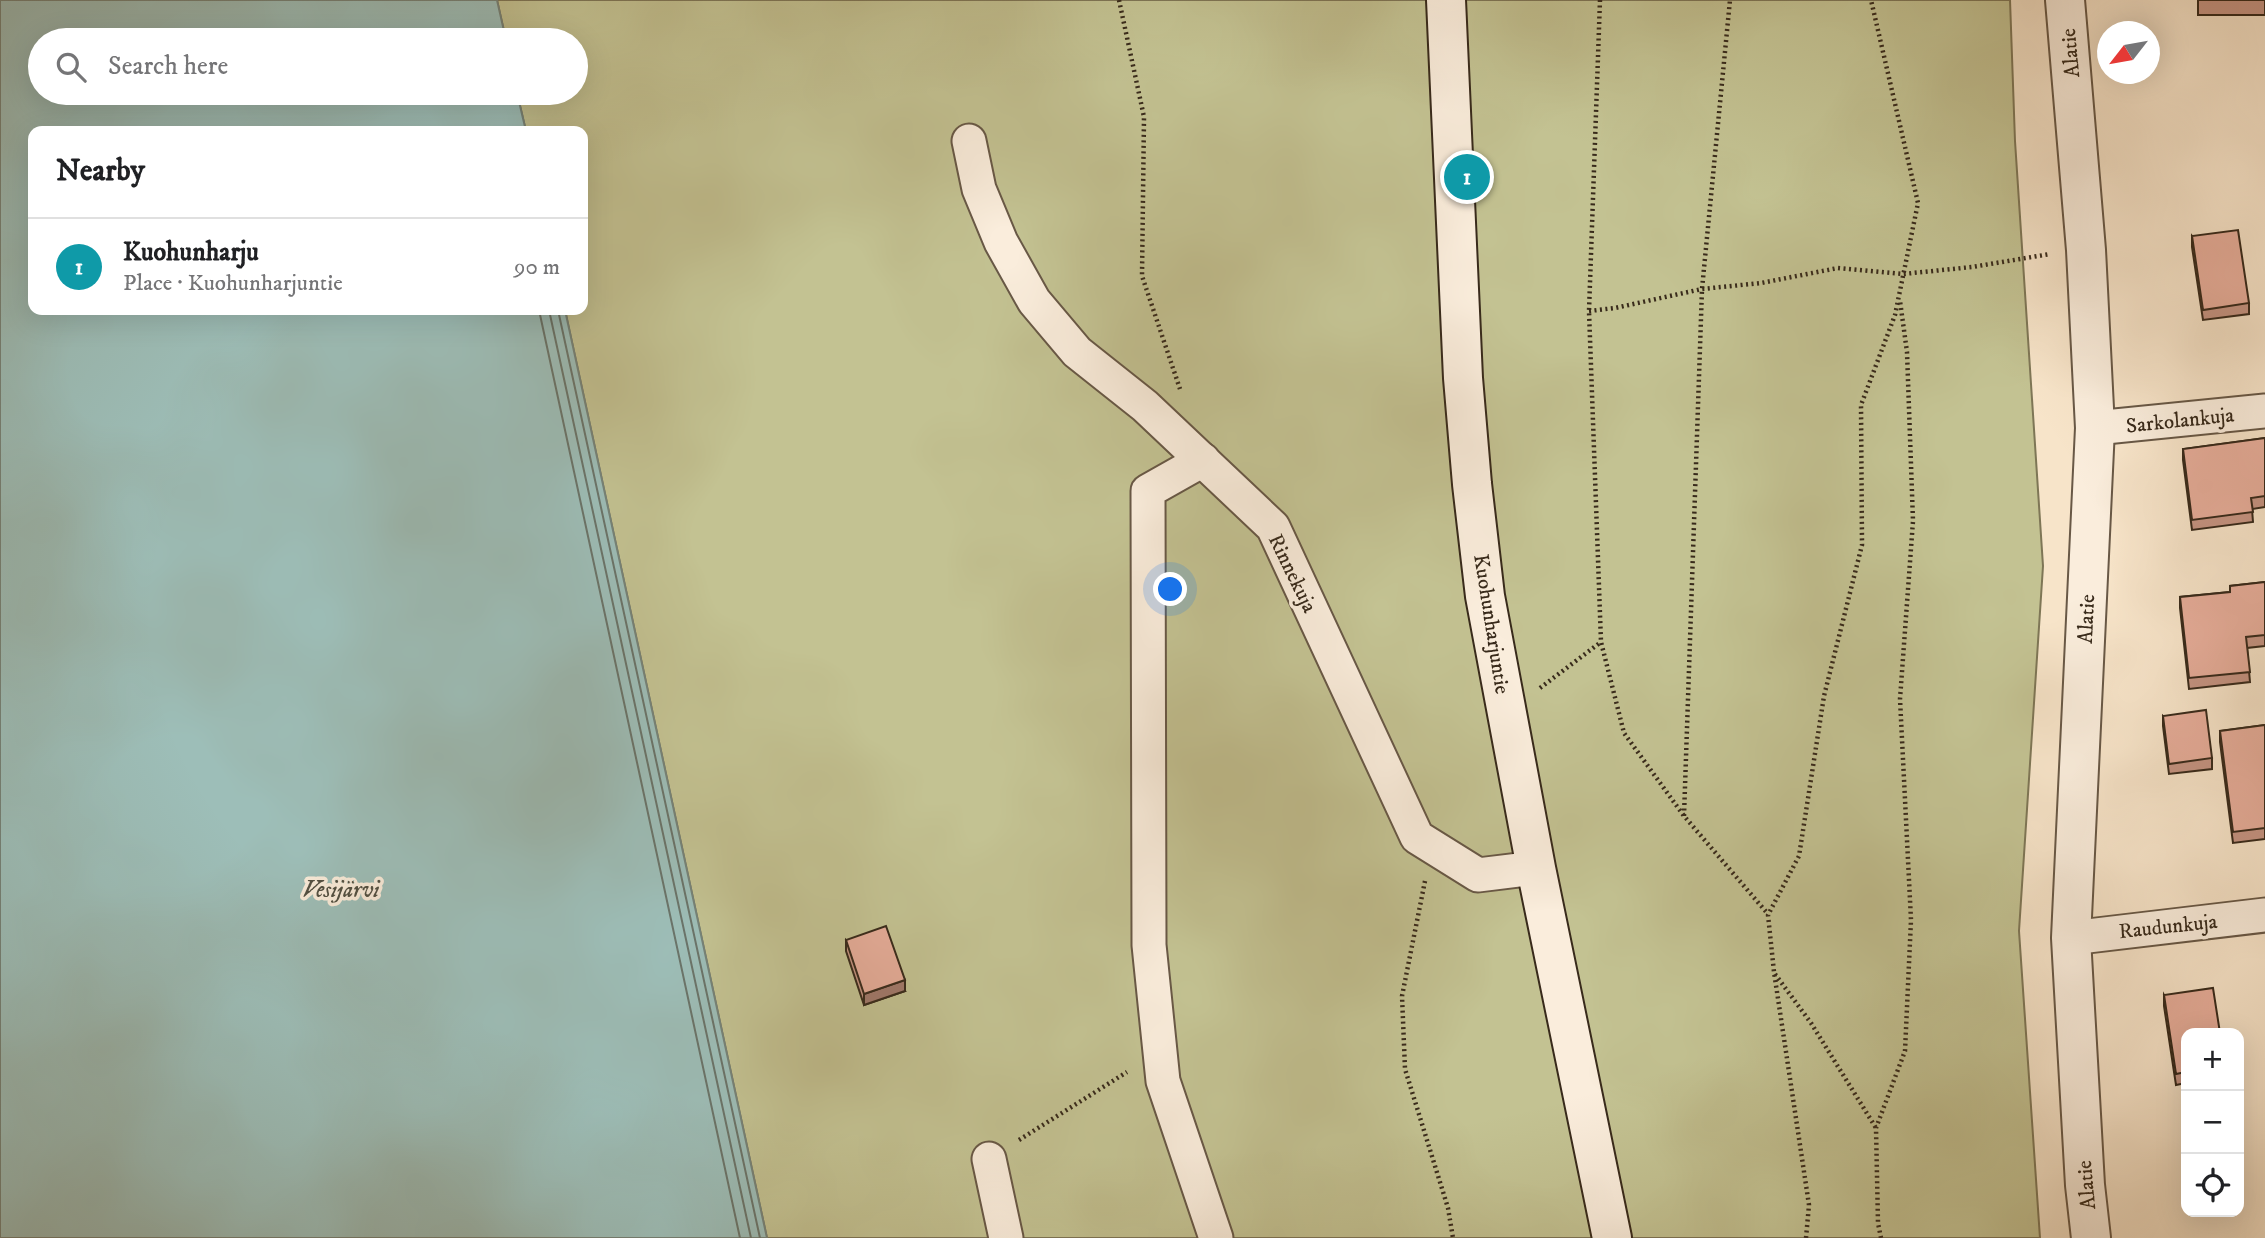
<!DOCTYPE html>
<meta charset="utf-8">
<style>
:root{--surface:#fff;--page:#f2f2f2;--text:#202124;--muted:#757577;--line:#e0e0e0;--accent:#0f766e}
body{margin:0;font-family:"IM FELL DW Pica",serif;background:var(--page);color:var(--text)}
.controls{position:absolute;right:21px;bottom:21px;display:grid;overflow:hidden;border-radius:14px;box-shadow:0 7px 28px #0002}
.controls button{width:63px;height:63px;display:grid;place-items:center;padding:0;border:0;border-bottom:2px solid var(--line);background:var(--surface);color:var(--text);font:35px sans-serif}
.compass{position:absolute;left:2097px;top:21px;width:63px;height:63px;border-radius:50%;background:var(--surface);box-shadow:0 7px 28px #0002;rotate:239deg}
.you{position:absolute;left:1171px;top:590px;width:24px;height:24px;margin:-18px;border:5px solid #fff;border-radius:50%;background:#1a73e8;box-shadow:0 0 0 10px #1a73e833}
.badge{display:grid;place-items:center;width:46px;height:46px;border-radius:50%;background:var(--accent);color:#fff;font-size:23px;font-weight:700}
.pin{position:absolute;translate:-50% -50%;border:4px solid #fff;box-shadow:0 2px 7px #0006}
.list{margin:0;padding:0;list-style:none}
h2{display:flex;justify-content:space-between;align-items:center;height:91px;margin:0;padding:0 28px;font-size:30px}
h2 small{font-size:23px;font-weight:400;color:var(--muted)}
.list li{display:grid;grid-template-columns:46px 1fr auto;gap:21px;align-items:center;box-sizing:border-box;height:98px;padding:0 28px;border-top:2px solid var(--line)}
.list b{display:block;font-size:26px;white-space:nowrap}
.list p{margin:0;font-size:23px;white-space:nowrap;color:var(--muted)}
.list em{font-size:23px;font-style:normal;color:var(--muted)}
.icon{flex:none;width:38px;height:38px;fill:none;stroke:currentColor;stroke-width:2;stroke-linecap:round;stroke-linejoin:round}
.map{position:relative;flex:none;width:2265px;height:1238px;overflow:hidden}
.search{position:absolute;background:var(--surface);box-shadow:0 7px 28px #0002;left:28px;top:28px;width:560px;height:77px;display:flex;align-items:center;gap:18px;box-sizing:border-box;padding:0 24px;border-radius:38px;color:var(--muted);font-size:26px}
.panel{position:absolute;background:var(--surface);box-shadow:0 7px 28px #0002;left:28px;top:126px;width:560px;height:189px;border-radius:14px}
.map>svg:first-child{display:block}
.green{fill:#c3c292;stroke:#7e7656;stroke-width:2}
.water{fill:#9dbeb8;stroke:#758379;stroke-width:2}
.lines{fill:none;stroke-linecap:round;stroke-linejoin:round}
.shore{stroke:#6a746a;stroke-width:2}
.minor-casing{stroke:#685846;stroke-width:37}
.tertiary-casing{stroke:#685846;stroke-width:42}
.secondary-casing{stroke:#382a1b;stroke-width:42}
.path{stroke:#382a1b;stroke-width:4.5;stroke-dasharray:2 3.5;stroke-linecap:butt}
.minor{stroke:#faeddc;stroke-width:33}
.tertiary{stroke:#faeddc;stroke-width:38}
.secondary{stroke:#faeddc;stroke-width:38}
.wall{fill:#c69584;stroke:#382a1b;stroke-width:2}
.shaded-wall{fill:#a1796c;stroke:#382a1b;stroke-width:2}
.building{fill:#e6ad9a;stroke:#382a1b;stroke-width:2}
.labels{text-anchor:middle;stroke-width:7;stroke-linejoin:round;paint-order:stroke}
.street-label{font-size:21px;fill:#382a1b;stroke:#faeddc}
.water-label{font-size:23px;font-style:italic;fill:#514f42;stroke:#faeddc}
</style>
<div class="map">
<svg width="2265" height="1238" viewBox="0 0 2265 1238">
<rect width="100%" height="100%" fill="#f7e4c9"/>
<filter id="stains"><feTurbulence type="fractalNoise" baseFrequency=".00286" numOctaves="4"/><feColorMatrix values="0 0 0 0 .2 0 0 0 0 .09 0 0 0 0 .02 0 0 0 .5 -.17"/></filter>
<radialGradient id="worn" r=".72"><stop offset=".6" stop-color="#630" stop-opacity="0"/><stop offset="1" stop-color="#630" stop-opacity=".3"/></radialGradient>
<polygon class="green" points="497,0 2010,0 2015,141 2043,566 2019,931 2040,1238 767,1238 565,310 583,310 583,131 526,131 517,93 576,93 576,40 506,40"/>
<polygon class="water" points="0,0 497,0 506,40 40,40 40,93 517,93 526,131 33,131 33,310 565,310 767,1238 0,1238"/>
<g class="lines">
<g class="shore">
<polyline points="539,310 740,1238"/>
<polyline points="549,310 751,1238"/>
<polyline points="558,310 760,1238"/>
</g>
<g class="minor-casing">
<g id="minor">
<polyline points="969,141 979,189 1001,242 1034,301 1077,352 1145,406 1273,527 1417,837 1478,875 1536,868"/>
<polyline points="2095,428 2265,411"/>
<polyline points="1203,460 1148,491 1149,945 1163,1081 1216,1238"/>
<polyline points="2071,938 2265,915"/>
<polyline points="989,1159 1006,1238"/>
</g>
</g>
<g class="tertiary-casing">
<polyline id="tertiary" points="2065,0 2086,250 2095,428 2071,938 2085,1185 2091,1238"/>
</g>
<g class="secondary-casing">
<polyline id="secondary" points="1446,0 1463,378 1472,484 1485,596 1536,868 1612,1238"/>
</g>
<g class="path">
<polyline points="1119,0 1144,117 1142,276 1180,389"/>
<polyline points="1600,0 1589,311 1601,642 1624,733 1684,816 1768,914"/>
<polyline points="1589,311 1615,308 1702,289 1761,283 1838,268 1903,274 1972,267 2050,254"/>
<polyline points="1540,688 1601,642"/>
<polyline points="1684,816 1702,289 1730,0"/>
<polyline points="1425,881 1402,996 1405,1069 1448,1208 1453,1238"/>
<polyline points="1775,974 1811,1023 1876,1128"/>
<polyline points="1019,1140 1127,1072"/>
<polyline points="1806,1238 1809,1205 1774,972 1768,915 1799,856 1824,696 1862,545 1861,405 1895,315 1918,203 1871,0"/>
<polyline points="1881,1238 1878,1223 1876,1128 1905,1051 1911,920 1900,699 1913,521 1907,352 1900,301"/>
</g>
<use href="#minor" class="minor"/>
<use href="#tertiary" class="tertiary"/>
<use href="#secondary" class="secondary"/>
</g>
<g class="wall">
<rect x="2198" y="0" width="67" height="15"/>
<polygon points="2192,236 2249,303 2249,314 2203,320 2192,247"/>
<polygon points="2265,438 2265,507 2252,509 2253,522 2192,530 2183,460 2183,449"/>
<polygon points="2265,582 2265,646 2247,648 2250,682 2189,689 2180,608 2180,597 2230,592 2230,586"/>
<polygon points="2163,716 2212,758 2212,769 2169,774 2163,726"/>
<polygon points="2265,725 2265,839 2233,843 2220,742 2220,731"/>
<polygon points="846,940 905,991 864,1005 846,951"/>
<polygon points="2164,995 2186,1033 2186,1083 2176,1085 2164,1006"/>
</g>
<polygon class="shaded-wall" points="905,980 905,991 864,1005 864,994"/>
<g class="building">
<polygon points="2238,230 2249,303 2203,310 2192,236"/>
<polygon points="2265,438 2265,496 2251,498 2253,512 2192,520 2183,449"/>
<polygon points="2265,582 2265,635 2246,637 2250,672 2189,678 2180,597 2230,592 2230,586"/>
<polygon points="2206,710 2212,758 2169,764 2163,716"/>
<polygon points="2265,725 2265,828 2233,832 2220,731"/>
<polygon points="886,926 905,980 864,994 846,940"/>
<polygon points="2213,988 2220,1033 2186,1033 2186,1072 2176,1074 2164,995"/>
</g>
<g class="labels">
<g class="street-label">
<text transform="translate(2070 53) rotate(-95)" y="7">Alatie</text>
<text transform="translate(2180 420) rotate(-6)" y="7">Sarkolankuja</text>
<text transform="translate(1293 573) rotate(64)" y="7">Rinnekuja</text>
<text transform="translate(2086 619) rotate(-87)" y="7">Alatie</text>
<text transform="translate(1492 624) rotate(81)" y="7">Kuohunharjuntie</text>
<text transform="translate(2168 926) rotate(-6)" y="7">Raudunkuja</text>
<text transform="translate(2086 1185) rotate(-95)" y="7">Alatie</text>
</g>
<g class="water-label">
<text x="341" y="897">Vesijärvi</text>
</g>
</g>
<rect width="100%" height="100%" filter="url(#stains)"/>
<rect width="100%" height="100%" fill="url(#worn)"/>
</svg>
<div class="controls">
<button>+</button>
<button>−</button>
<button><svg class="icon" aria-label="locate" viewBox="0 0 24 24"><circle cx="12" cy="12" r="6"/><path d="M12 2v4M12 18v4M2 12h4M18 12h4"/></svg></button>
</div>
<svg class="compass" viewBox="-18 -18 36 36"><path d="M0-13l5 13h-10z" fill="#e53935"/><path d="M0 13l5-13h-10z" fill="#757577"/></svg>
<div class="you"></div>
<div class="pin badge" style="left:1467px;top:177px;background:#0f9aa8">1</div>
<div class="search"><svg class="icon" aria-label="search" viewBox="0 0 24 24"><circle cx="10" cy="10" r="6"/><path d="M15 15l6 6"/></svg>Search here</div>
<section class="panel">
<h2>Nearby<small></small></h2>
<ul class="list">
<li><span class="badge" style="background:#0f9aa8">1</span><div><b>Kuohunharju</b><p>Place · Kuohunharjuntie</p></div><em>90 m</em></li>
</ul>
</section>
</div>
